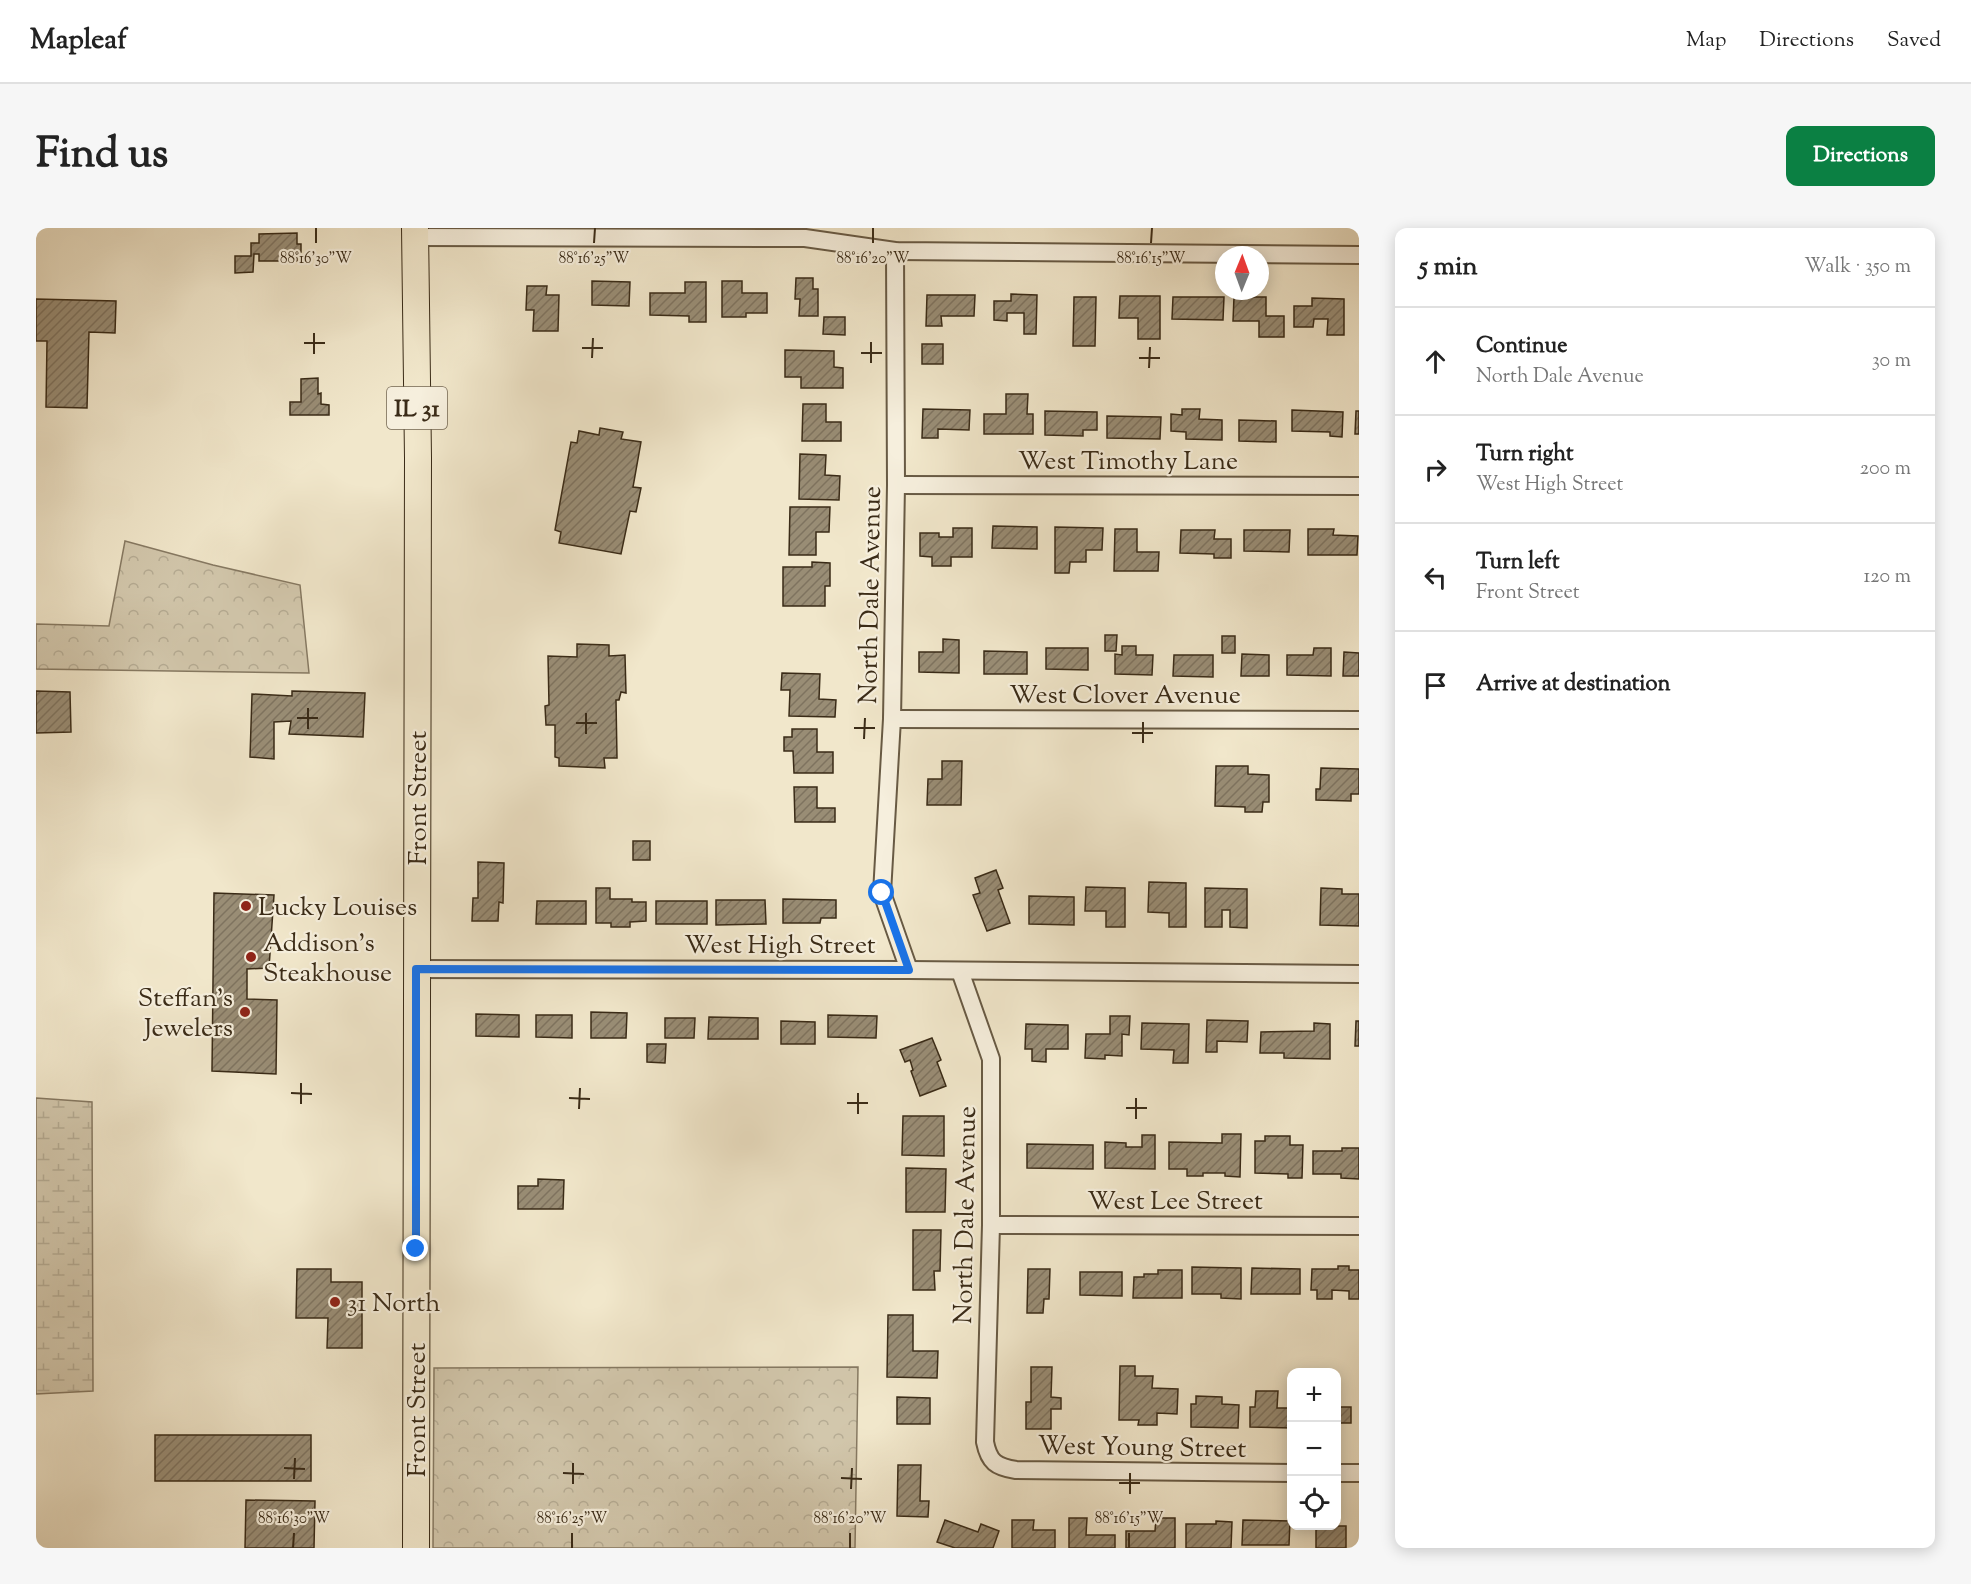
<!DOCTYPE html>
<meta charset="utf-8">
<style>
:root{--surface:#fff;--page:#f6f6f6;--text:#222;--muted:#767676;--line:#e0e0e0;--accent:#0b8043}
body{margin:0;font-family:"Sorts Mill Goudy",serif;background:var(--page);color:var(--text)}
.controls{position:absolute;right:18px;bottom:18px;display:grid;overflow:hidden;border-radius:12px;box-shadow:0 3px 15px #0003}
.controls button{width:54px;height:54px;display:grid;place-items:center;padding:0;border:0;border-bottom:2px solid var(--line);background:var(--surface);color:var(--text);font:30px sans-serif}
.compass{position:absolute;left:1179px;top:18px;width:54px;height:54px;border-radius:50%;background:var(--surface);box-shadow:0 3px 15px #0003;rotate:1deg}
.stop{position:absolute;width:18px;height:18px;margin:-14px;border:4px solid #1a73e8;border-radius:50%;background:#fff}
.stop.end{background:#1a73e8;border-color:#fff;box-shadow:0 2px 6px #0008}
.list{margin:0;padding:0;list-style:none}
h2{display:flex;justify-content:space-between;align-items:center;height:78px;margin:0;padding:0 24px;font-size:26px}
h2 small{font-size:20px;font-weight:400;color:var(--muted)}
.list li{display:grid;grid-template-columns:39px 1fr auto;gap:18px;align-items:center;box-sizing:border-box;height:108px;padding:0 24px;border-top:2px solid var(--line)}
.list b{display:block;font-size:22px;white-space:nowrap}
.list p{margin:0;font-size:20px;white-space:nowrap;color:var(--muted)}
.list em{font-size:20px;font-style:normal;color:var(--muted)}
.icon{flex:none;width:33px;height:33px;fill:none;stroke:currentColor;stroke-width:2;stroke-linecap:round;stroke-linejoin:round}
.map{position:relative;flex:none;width:1323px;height:1320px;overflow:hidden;border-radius:12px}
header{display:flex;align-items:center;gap:36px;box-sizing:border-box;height:84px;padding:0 30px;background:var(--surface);border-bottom:2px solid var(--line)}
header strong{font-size:28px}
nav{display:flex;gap:33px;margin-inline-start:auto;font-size:21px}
.intro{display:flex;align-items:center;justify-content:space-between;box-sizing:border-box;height:144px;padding:0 36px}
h1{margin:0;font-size:42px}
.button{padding:15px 27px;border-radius:12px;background:var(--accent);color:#fff;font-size:21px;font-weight:700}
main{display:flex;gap:36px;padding:0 36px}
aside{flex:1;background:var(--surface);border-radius:12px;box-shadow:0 3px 15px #0003}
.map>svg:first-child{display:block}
.forest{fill:url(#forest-crowns);stroke:#867962;stroke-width:1.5}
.wetland{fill:url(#wetland-marsh);stroke:#867962;stroke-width:1.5}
.building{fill:url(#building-hatch);stroke:#3a2b17;stroke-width:1.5}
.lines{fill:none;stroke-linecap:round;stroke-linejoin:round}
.street-casing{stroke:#685a44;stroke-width:20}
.primary-casing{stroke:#3a2b17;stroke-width:28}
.street{stroke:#f6efdd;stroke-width:16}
.primary{stroke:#f1e7cb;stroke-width:26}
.route{stroke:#1a73e8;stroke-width:8}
.ticks{fill:none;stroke:#3a2b17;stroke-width:2}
.poi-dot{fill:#8f2418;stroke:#f6efdd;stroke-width:2}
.labels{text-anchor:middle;stroke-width:4.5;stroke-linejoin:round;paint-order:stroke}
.shield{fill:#f6efdd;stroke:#726652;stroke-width:1.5}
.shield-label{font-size:24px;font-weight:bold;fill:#3a2b17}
.street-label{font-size:26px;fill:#3a2b17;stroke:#f6efdd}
.poi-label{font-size:26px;fill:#3a2b17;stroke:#f6efdd;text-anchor:start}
.ticks-label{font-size:15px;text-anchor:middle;fill:#3a2b17;stroke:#f6efdd;stroke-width:4.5;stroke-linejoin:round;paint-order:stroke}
</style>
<header>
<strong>Mapleaf</strong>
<nav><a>Map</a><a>Directions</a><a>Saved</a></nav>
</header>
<div class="intro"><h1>Find us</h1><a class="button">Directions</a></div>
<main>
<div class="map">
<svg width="1323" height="1320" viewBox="0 0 1323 1320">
<defs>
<pattern id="forest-crowns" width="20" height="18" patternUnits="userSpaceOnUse" patternTransform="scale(1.5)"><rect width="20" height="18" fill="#d2c7ac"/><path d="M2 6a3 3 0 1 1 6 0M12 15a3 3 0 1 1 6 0" fill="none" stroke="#b5ab93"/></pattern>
<pattern id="wetland-marsh" width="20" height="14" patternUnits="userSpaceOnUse" patternTransform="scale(1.5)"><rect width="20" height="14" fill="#d2c7ac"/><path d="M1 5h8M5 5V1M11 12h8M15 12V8" fill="none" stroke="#b5ab93"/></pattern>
<pattern id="building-hatch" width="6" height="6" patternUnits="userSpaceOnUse" patternTransform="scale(1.5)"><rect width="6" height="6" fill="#998d75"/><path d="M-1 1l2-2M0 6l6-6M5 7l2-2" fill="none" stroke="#7e735f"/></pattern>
</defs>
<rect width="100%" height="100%" fill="#f1e7cb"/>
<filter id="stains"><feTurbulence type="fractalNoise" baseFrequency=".00333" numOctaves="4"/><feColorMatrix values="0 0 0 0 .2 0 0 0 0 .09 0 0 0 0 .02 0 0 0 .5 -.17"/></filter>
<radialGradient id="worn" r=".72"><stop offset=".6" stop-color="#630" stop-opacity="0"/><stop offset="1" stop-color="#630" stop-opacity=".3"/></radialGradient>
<g class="forest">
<polygon points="89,313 177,337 264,357 273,445 0,441 0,396 73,398"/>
<polygon points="822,1139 819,1320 397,1320 398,1140"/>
</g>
<polygon class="wetland" points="0,870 56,874 57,1163 0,1166"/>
<g class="building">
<polygon points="261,5 261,16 265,16 265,24 261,24 261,33 223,33 223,26 218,26 217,44 199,45 199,28 215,28 215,15 223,15 223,6"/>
<polygon points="760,50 777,50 777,61 782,61 782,88 763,88 764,71 759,71"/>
<polygon points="556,53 594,54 593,78 556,77"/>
<polygon points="686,53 706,53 706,65 731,65 731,85 710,85 710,89 686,89"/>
<polygon points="649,54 670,54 670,94 653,94 653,88 614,87 614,65 649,65"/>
<polygon points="491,58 511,58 510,67 523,67 522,103 497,103 498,82 490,82"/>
<polygon points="975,66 1001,67 1000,106 988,106 988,85 971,85 971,93 958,92 958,73 975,73"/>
<polygon points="891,67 939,67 938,88 905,88 906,98 890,98"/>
<polygon points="1084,68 1124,68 1124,111 1102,111 1102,90 1083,90"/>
<polygon points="1038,69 1060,69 1059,118 1037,118"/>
<polygon points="1137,69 1188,69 1187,92 1136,91"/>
<polygon points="1198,69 1230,69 1230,88 1248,88 1248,109 1223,109 1223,93 1197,93"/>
<polygon points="1276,70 1308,71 1308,107 1291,107 1292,91 1278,91 1277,99 1258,99 1258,78 1276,78"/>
<polygon points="0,71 80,73 79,105 53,104 51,180 10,179 11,113 0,113"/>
<polygon points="788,89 809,89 809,107 787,106"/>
<rect x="886" y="116" width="21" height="20"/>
<polygon points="749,122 798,123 798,139 807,140 807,160 765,160 765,149 749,149"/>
<polygon points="282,150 282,166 285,165 285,176 293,177 293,187 254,187 254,174 265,174 265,151"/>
<polygon points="970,166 992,166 991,186 997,186 997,206 948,206 948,186 970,186"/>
<polygon points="767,176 790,176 790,194 805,194 805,213 766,213"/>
<polygon points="887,181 934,182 933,202 902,201 902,210 886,210"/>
<polygon points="1146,181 1164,181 1163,191 1186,192 1186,212 1150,211 1150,204 1135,203 1135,186 1146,187"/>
<polygon points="1256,182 1307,184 1306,209 1294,208 1294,204 1256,203"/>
<polygon points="1009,183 1061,184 1061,202 1047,202 1047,208 1009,207"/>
<polygon points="1320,183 1323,183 1323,206 1319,206"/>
<polygon points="1071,188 1125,189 1124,211 1071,210"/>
<polygon points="1203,192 1240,193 1240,214 1203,213"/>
<polygon points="564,200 587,204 585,211 605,214 597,259 605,260 600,284 594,283 585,326 523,315 525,304 519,302 535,214 541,215 543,203 563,207"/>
<polygon points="764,226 790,227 789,247 804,248 803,272 763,271"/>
<polygon points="754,279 794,279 793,304 780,304 780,327 753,327"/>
<polygon points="957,298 1001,299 1001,321 956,320"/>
<polygon points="1019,299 1067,300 1066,322 1050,322 1050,334 1034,334 1033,345 1019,345"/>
<polygon points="917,300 936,300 936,329 915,329 915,338 896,338 896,329 884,328 884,305 903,305 903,309 917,309"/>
<polygon points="1079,301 1101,301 1101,324 1123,324 1122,343 1078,343"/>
<polygon points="1272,301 1298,301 1297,307 1322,308 1321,327 1272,327"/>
<polygon points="1145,302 1179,302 1178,311 1195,311 1195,330 1178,330 1178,326 1144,325"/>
<polygon points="1208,302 1254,302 1253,324 1208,323"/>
<polygon points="776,334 794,335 794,358 789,358 789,378 747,378 747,339 776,339"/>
<polygon points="1069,407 1081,407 1080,423 1069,423"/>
<rect x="1186" y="408" width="13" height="17"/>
<polygon points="907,411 923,412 923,445 883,444 883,424 907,424"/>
<polygon points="541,416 573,417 573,428 589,427 590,465 585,464 583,472 580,472 581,530 568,530 569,540 523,538 523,530 519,529 519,497 510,497 509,478 513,477 512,428 541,429"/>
<polygon points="1086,418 1100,418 1100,427 1117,427 1116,447 1079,446 1079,426 1086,427"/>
<polygon points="1010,420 1052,420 1052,442 1010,441"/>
<polygon points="1278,420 1295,420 1295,448 1251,447 1251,427 1277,427"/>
<polygon points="948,423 991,424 991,446 948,446"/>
<polygon points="1308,424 1323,425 1323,448 1307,448"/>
<polygon points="1206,426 1233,427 1233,448 1205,448"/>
<polygon points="1138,427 1177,427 1177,449 1137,448"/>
<polygon points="746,445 784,446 783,471 800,472 799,489 753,488 754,462 745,462"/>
<polygon points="0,463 34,464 35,504 0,505"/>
<polygon points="256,463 329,465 327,509 253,506 255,493 238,494 238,531 214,529 216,466 256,468"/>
<polygon points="756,501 781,501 781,524 797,524 797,545 758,545 757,523 748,523 748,509 756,509"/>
<polygon points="906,533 926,533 925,577 891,577 892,551 906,551"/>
<polygon points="1180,538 1212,538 1212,546 1233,547 1233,574 1227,574 1226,584 1209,584 1209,579 1179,578"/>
<polygon points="1285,540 1323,541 1323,566 1315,566 1315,573 1280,572 1280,561 1284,561"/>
<polygon points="758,559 781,559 781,580 799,580 799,594 759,594"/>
<rect x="597" y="613" width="17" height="19"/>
<polygon points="442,634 468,635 467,675 463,674 462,693 436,693 437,670 442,670"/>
<polygon points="960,642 967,660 962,662 974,695 951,703 937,667 944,665 939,650"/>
<polygon points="1113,654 1150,655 1150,699 1133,699 1133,685 1112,684"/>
<polygon points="1050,659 1089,660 1089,699 1070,699 1070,683 1049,683"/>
<polygon points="560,660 574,660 574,671 596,671 596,674 610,674 610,693 594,694 594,699 575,699 575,695 560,695"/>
<polygon points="1169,660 1211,661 1211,700 1194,699 1194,682 1186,682 1186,699 1169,699"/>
<polygon points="1285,660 1306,661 1306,666 1323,666 1323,698 1284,697"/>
<polygon points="178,665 238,667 233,740 211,741 211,771 241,772 240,846 176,843"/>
<polygon points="993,668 1038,669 1038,697 993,696"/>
<polygon points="747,671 800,672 800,690 785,690 784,695 747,695"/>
<polygon points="680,672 729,672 730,696 680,697"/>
<polygon points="501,673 550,673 550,696 500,696"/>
<rect x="620" y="673" width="51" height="23"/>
<polygon points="555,784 591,785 590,810 555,810"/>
<polygon points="440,786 483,787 483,809 440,808"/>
<polygon points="500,787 536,787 536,810 500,809"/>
<polygon points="792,787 841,788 840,810 792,809"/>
<polygon points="1074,788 1094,788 1093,807 1086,806 1086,828 1069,827 1069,831 1049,830 1050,806 1074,806"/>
<polygon points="673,789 722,790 722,811 672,811"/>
<polygon points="629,790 659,790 658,810 629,810"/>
<polygon points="1171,792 1212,793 1211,814 1181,813 1181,824 1170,824"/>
<polygon points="745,793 779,794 779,816 745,816"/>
<polygon points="1320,793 1323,793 1323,818 1319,818"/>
<polygon points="1106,795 1153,796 1152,835 1137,835 1138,822 1105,821"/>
<polygon points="1278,795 1294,796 1294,831 1248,830 1248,825 1224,825 1225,804 1278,803"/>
<polygon points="990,796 1032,797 1032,821 1010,821 1010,834 996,833 996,821 989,821"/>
<polygon points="896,810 905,832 901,834 910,858 884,868 875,843 877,842 874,832 869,834 864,822"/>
<polygon points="611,816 630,816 629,835 611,834"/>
<polygon points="867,888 908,888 908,928 866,927"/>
<polygon points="1186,906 1205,906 1204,949 1189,948 1189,945 1167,945 1167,948 1151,948 1151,941 1133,941 1133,914 1186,915"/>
<polygon points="1106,907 1119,907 1119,941 1069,940 1069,914 1090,915 1090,919 1106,919"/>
<polygon points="1229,908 1254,908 1254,917 1267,917 1266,950 1252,950 1252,946 1219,945 1219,913 1229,913"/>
<polygon points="991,916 1057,917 1057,941 991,940"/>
<polygon points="1306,920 1323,920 1323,951 1305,950 1305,946 1277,946 1277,923 1306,923"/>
<polygon points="870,940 910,941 909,984 870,984"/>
<polygon points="502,951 528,952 527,981 482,981 482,958 502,958"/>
<polygon points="877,1002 905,1002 904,1043 898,1043 899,1062 877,1062"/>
<polygon points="1302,1038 1313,1038 1313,1042 1323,1042 1323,1071 1313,1071 1313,1063 1296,1062 1296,1071 1281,1071 1281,1062 1275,1062 1276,1041 1302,1041"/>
<polygon points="1156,1039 1205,1040 1205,1071 1185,1070 1185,1066 1156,1066"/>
<polygon points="1216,1040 1264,1041 1264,1066 1215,1066"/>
<polygon points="261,1041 295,1041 295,1054 326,1054 326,1120 291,1120 292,1090 260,1090"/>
<polygon points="992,1041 1014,1041 1013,1071 1008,1071 1007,1085 991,1085"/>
<polygon points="1122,1042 1146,1042 1146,1070 1097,1070 1098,1049 1108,1049 1108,1046 1122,1046"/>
<polygon points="1044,1044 1086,1044 1086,1068 1044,1067"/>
<polygon points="852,1087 877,1087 877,1123 902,1123 901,1150 851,1149"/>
<polygon points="1084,1138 1099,1138 1099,1148 1117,1148 1116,1160 1142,1161 1141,1186 1121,1185 1121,1197 1102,1197 1103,1192 1083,1192"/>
<polygon points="995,1139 1016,1139 1015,1169 1025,1170 1025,1181 1015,1181 1015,1201 990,1201 990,1174 995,1174"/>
<polygon points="1220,1163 1242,1163 1241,1180 1256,1180 1256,1200 1214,1199 1214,1179 1219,1179"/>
<polygon points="1160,1168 1186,1169 1186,1176 1203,1177 1202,1200 1155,1199 1155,1176 1160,1176"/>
<polygon points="861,1169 894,1170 894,1196 861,1196"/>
<rect x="1300" y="1179" width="15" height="16"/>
<rect x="119" y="1207" width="156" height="46"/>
<polygon points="862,1237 885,1237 884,1273 893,1273 892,1289 861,1288"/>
<polygon points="210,1272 279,1273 278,1320 209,1320"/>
<polygon points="1033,1290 1051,1290 1050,1307 1079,1307 1079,1320 1033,1320"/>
<polygon points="1120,1290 1139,1290 1139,1320 1090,1320 1090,1303 1119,1303"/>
<polygon points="909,1292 942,1304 945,1296 963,1303 957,1320 919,1320 901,1314"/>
<polygon points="976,1292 998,1292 997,1302 1019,1302 1019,1320 976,1320"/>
<polygon points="1207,1292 1254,1293 1253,1317 1206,1317"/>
<polygon points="1180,1293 1196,1294 1195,1320 1150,1320 1150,1296 1180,1296"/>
<rect x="1280" y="1298" width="30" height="22"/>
</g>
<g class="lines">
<g class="street-casing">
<g id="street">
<polyline points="379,9 769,10 859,23 1323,27"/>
<polyline points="859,23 860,257 856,491 846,665 873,742"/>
<polyline points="860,257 1323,258"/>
<polyline points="856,491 1323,492"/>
<polyline points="380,741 873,742 1323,746"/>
<path d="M924,743L955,831V997L949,1214C953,1234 960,1239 980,1242L1256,1245"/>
<polyline points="955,997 1323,998"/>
<polyline points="1300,1245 1323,1245"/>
</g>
</g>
<g class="primary-casing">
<polyline id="primary" points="379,0 382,230 380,1320"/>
</g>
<use href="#street" class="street"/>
<use href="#primary" class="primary"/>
</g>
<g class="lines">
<polyline class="route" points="380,1021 380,741 873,742 846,665"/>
</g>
<path class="ticks" d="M280,15V0M558,15L559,0M837,15V0M1115,15L1116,0M268,115H289M546,120H567M825,125H846M278,126V105M556,130L557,110M1103,130H1124M835,135V114M1113,140L1114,119M261,490H282M540,495H561M818,500H839M272,501V480M1096,505H1117M550,506V485M828,511L829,490M1107,515V494M255,865L276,866M533,870L554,871M811,875H832M265,876V855M1090,880H1111M543,881L544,860M822,886V865M1100,891V870M248,1240L269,1241M527,1245L548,1246M805,1250L826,1251M258,1251L259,1230M1083,1255H1104M537,1256V1235M815,1261L816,1240M1094,1266V1245M257,1320L258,1305M536,1320V1305M814,1320V1305M1093,1320V1305"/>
<g class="poi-dot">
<circle cx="210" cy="678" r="6"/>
<circle cx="215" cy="729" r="6"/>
<circle cx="209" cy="784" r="6"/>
<circle cx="299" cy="1074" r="6"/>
</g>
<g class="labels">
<rect class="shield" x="351" y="159" width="60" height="42" rx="4.5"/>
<g class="shield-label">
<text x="381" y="188">IL 31</text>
</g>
<g class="street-label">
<text x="1092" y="241">West Timothy Lane</text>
<text transform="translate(833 367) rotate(-89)" y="9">North Dale Avenue</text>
<text x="1089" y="475">West Clover Avenue</text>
<text transform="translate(381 570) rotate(-90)" y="9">Front Street</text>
<text x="744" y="725">West High Street</text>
<text x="1139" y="981">West Lee Street</text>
<text transform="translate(928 987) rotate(-89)" y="9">North Dale Avenue</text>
<text transform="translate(380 1182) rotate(-90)" y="9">Front Street</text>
<text transform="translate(1106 1218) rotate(1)" y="9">West Young Street</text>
</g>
<g class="poi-label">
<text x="222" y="687">Lucky Louises</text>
<text x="227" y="723">Addison's<tspan x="227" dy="30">Steakhouse</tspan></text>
<text x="197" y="778" text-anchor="end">Steffan's<tspan x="197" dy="30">Jewelers</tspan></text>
<text x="311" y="1083">31 North</text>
</g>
</g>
<g class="ticks-label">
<text x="280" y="35">88°16'30"W</text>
<text x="558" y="35">88°16'25"W</text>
<text x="837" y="35">88°16'20"W</text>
<text x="1115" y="35">88°16'15"W</text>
<text x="258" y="1295">88°16'30"W</text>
<text x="536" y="1295">88°16'25"W</text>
<text x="814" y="1295">88°16'20"W</text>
<text x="1093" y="1295">88°16'15"W</text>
</g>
<rect width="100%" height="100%" filter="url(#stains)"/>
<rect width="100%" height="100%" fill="url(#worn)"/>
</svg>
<div class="controls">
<button>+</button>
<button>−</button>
<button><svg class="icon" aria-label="locate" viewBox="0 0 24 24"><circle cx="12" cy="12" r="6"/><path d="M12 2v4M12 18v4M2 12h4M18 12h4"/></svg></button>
</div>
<svg class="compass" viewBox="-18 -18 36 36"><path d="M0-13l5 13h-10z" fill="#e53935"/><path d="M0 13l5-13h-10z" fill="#767676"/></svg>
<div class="stop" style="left:846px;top:665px"></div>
<div class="stop end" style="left:380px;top:1021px"></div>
</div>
<aside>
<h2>5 min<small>Walk · 350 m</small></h2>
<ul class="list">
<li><svg class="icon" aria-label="ahead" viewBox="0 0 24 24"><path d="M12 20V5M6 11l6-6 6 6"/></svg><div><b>Continue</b><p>North Dale Avenue</p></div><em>30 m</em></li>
<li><svg class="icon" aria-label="right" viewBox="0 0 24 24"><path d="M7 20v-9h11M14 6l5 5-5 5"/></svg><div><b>Turn right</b><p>West High Street</p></div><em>200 m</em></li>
<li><svg class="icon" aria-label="left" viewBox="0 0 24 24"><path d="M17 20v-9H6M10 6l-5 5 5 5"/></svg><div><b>Turn left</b><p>Front Street</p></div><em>120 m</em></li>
<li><svg class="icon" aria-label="arrive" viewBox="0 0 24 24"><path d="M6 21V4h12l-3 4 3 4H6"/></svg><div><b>Arrive at destination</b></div></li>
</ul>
</aside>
</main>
